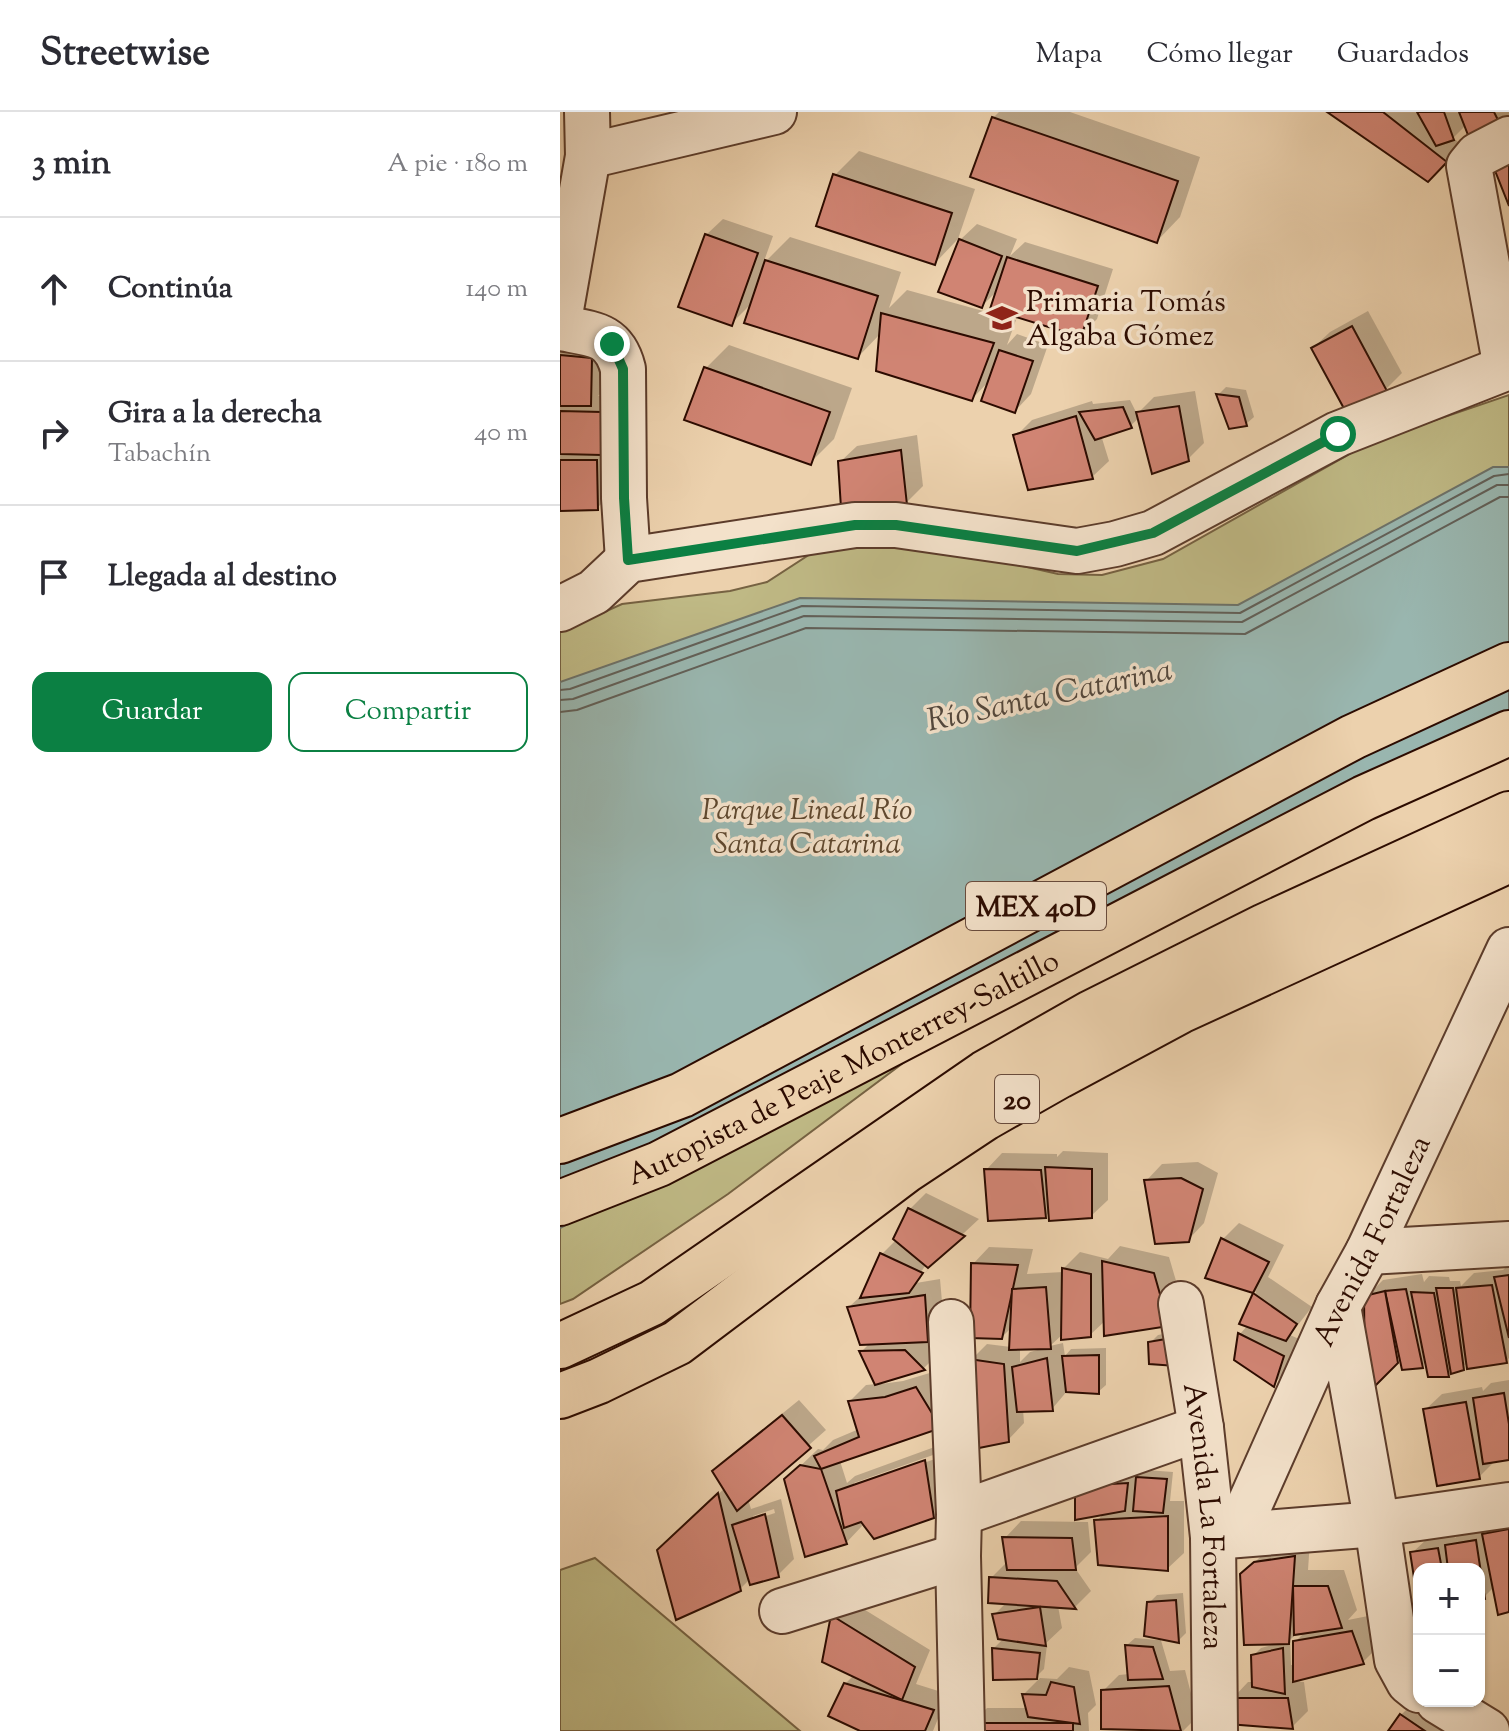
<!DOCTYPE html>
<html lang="es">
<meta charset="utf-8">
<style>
:root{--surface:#fff;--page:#f2f2f3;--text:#2b2b33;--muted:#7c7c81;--line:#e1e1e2;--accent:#0b8043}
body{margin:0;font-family:"Sorts Mill Goudy",serif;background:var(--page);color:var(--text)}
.controls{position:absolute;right:24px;bottom:24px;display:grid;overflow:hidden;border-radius:16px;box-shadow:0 2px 6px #0004}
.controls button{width:72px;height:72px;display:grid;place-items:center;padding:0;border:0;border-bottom:2px solid var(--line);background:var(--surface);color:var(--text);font:40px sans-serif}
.stop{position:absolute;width:24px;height:24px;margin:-18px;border:6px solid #0b8043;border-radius:50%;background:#fff}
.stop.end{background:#0b8043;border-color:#fff;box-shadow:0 2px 8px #0008}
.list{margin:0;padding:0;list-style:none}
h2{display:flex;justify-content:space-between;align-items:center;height:104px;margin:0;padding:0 32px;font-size:34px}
h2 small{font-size:26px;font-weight:400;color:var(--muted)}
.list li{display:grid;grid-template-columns:52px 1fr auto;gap:24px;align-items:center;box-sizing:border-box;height:144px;padding:0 32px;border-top:2px solid var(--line)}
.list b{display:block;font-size:30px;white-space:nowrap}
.list p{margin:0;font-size:26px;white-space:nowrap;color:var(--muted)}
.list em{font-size:26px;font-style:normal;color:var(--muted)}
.actions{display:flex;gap:16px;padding:24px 32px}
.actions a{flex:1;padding:18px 0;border:2px solid var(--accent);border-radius:16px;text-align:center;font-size:28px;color:var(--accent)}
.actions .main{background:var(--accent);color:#fff}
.icon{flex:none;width:44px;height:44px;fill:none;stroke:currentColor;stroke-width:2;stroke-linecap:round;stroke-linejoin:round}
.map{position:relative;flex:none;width:949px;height:1619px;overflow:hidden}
header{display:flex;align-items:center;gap:48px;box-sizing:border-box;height:112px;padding:0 40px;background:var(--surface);border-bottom:2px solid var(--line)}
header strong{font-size:38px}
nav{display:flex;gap:44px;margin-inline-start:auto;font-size:28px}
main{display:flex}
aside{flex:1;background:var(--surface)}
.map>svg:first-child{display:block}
.green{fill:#bfb985;stroke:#766242;stroke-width:2}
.water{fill:#99b6af;stroke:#6d7269;stroke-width:2}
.shadow{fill:#0003;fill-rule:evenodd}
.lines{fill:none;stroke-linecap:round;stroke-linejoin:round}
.shore{stroke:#626058;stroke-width:2}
.building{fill:#d08473;stroke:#2c0b00;stroke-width:2}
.minor-casing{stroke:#5c3c2b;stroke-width:48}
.major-casing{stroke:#2c0b00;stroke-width:48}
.highway-casing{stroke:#2c0b00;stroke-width:48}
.minor{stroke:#f3e1ca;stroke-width:44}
.major{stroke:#ecd1ad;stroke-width:44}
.highway{stroke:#ecd1ad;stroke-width:44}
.route{stroke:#0b8043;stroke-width:10}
.labels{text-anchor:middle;stroke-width:7;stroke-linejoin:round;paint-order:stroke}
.shield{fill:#f3e1ca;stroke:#684b3d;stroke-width:2}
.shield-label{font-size:28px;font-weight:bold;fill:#2c0b00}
.poi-label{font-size:30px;fill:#2c0b00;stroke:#f3e1ca;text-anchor:start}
.park-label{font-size:30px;font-style:italic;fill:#5f482f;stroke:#f3e1ca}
.street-label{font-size:30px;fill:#2c0b00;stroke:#f3e1ca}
.water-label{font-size:32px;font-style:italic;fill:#52473d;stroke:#f3e1ca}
</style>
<header>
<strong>Streetwise</strong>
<nav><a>Mapa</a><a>Cómo llegar</a><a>Guardados</a></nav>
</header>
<main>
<aside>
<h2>3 min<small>A pie · 180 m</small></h2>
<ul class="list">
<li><svg class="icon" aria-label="ahead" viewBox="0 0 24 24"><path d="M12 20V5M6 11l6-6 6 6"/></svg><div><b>Continúa</b></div><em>140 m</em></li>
<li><svg class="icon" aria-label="right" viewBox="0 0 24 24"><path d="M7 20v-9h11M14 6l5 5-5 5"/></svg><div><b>Gira a la derecha</b><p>Tabachín</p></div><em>40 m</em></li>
<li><svg class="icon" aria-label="arrive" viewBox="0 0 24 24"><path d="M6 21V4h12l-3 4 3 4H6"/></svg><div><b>Llegada al destino</b></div></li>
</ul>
<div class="actions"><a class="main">Guardar</a><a>Compartir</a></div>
</aside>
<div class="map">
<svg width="949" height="1619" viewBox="0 0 949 1619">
<rect width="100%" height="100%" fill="#ecd1ad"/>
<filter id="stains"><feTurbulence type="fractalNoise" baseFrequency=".0025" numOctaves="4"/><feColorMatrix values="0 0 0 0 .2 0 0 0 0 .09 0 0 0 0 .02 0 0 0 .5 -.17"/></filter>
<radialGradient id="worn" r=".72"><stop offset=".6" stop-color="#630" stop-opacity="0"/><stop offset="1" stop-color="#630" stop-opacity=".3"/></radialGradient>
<g class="green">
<polygon points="949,283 949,641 764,722 406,904 168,1082 13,1187 0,1192 0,517 9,516 62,492 170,479 207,470 278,424 424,445 498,462 542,463 603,447 811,330"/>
<polygon points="35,1446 240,1619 0,1619 0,1458"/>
</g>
<polygon class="water" points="933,355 949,355 949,636 814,689 0,1116 0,570 240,486 678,493"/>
<g class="shadow">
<polygon points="439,0 510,0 640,45 620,105 597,129 433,6"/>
<polygon points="770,0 949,0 949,11 906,13 893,26 901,32 884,51"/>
<polygon points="299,39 415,77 398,127 375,151 275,63"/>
<polygon points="163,107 213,124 203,152 230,125 341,160 329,196 347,178 456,208 447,233 457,222 488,233 471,282 455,299 431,267 412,287 321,221 298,245 193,190 171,212 146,123"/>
<polygon points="417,112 457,127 450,144 465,130 553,157 537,207 521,223 439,177 422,194 400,128"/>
<polygon points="808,199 842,261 825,278 753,236 770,220"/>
<polygon points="0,226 47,231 47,276 38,284 58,284 61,373 37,396 0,397"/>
<polygon points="169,233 292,276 274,327 250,351 145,257"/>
<polygon points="666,275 686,278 694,305 686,312 659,282"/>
<polygon points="635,279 644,331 628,347 579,306 570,314 541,323 549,349 532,365 456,324 472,308 532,289 533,292 570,288 577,302 594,285"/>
<polygon points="357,323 363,374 346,391 280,350 297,334"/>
<polygon points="503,1039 548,1041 548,1088 531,1104 490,1099 486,1104 426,1058 442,1041 497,1042 497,1045"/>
<polygon points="638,1050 658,1061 644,1111 628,1128 586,1069 602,1052"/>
<path d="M366,1081L419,1107L375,1148L364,1163L370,1154L367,1151L357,1166H361L356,1171L380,1167L384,1212L367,1228L379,1241L364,1256L320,1270L321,1272L343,1269L373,1260L396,1299L280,1349L287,1371L295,1364L380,1333L389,1388L373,1405L298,1404L302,1414L286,1431L226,1368L258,1337L263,1338L273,1328L299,1317L290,1289L306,1273L317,1272L302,1239L310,1231L289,1195L305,1180L322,1142L336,1128L350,1097ZM373,1343L375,1347L294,1375V1371Z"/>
<polygon points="679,1111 724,1133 708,1165 752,1195 730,1223 739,1227 729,1256 714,1272 676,1247 680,1222 688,1213 681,1211 696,1180 648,1165 663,1127"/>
<path d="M560,1134L609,1145L624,1196L546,1208L530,1223L503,1222L490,1234L503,1231L505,1244L511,1237L546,1236V1273L538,1280L508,1278L492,1297H463L464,1311L448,1328L411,1248L427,1232L451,1235L452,1215L442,1225L413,1152L429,1135L473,1137L467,1162L503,1160L504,1156L520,1140L548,1147ZM460,1236L481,1237L470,1240L460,1250Z"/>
<polygon points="949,1152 949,1246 946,1249 908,1251 888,1263 867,1249 862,1254 841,1244 807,1279 806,1185 823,1168 862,1162 864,1170 869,1164 889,1165 890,1169 900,1169 901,1174 914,1161 943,1158"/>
<polygon points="619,1219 623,1244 590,1231 598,1223"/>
<polygon points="949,1268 949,1346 936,1348 919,1365 865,1298 882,1282 922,1275 923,1279 931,1271"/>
<path d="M239,1288L266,1318L188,1387L191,1397L221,1387L234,1447L218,1463L190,1467L180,1477L123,1414L165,1376L155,1359L171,1343ZM214,1397L215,1401L193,1408V1404Z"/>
<polygon points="583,1355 582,1362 586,1358 613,1360 610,1389 624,1389 624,1441 607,1457 537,1409 545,1400 517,1374"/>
<polygon points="949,1405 949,1498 935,1474 924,1485 919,1486 919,1457 859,1457 859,1485 852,1441 869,1425 894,1421 895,1426 903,1418"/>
<polygon points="461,1409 528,1410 531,1440 515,1456 531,1479 515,1495 498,1494 502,1516 484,1533 487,1533 484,1557 476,1565 434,1536 444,1526 434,1503 447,1490 431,1466 448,1449 445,1426"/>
<path d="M750,1429L748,1458H784L797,1498L788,1508L808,1504L819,1534L803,1550L730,1569L744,1570L748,1599L732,1615L672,1587L688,1570H694L693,1544L701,1536L716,1532L682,1462L712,1434ZM746,1519L735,1530V1553H731L730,1528L738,1520Z"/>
<polygon points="623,1481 626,1521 618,1529 600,1525 610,1559 625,1558 637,1605 623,1619 543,1616 543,1579 559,1563 569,1562 567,1533 575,1526 598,1528 589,1491 597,1483"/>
<polygon points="289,1488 370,1538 356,1572 388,1582 373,1619 304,1619 285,1572 294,1563 273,1504"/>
<polygon points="509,1555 529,1559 536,1593 528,1601 529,1619 411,1619 411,1612 427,1596 467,1596 464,1582 480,1566 497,1567"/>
<polygon points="857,1587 888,1619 831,1619 841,1603"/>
</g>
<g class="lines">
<g class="shore">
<polyline points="0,578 10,577 242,494 680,501 934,364 949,362"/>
<polyline points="0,588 13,587 244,504 682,510 937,373 949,373"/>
<polyline points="0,600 17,598 246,516 685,522 940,385 949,385"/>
</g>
</g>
<g class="building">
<polygon points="767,0 823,0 887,50 868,70"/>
<polygon points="857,0 884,0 894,28 876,34"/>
<polygon points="899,0 934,0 942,16 910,28"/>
<polygon points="432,5 618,69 597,131 410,65"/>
<polygon points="949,45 949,94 932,51"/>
<polygon points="273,62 392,101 375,153 256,114"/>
<polygon points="145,122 198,141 172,214 118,195"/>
<polygon points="399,127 442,144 422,196 378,180"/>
<polygon points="447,145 538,174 521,225 430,197"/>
<polygon points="205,148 318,184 298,247 184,211"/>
<polygon points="321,201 434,231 412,289 316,259"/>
<polygon points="792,214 827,279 787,302 751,236"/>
<polygon points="439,238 473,249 455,301 421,289"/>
<polygon points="0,243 32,246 31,294 0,294"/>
<polygon points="144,255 270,300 251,353 124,308"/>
<polygon points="656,282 679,285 687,314 669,317"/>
<polygon points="619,294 629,349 592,362 576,300"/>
<polygon points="563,295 572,316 535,328 519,300"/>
<polygon points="0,299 42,300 42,343 0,342"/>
<polygon points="516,304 533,367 468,378 453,323"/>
<polygon points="341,338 347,393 281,396 278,349"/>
<polygon points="0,348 37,348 38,398 0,399"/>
<polygon points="485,1055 532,1057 532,1106 489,1109"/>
<polygon points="424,1057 481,1058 486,1106 428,1109"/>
<polygon points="621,1066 643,1077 629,1130 595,1132 584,1068"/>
<polygon points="348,1096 405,1124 368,1156 333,1127"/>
<polygon points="661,1126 709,1150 693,1181 645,1166"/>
<polygon points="320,1141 363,1161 349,1181 300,1186"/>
<polygon points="542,1149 594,1161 609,1214 544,1224"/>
<polygon points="411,1151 458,1153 442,1227 410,1226"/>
<polygon points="502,1156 531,1162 531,1225 501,1228"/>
<polygon points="949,1163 949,1226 934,1165"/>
<polygon points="932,1173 947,1251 907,1257 896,1176"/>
<polygon points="486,1175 491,1237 449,1238 452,1177"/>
<polygon points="876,1176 893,1176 904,1258 891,1262"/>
<polygon points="846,1177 863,1256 842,1258 825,1179"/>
<polygon points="825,1179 838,1251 805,1284 804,1184"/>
<polygon points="851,1180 874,1181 889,1265 868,1265"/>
<polygon points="693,1181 737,1212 726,1229 679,1212"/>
<polygon points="365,1183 368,1230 300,1233 287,1195"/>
<polygon points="678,1221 724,1244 714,1275 674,1248"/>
<polygon points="612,1226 616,1254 589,1252 588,1230"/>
<polygon points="345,1238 365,1258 315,1273 299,1239"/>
<polygon points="539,1243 539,1282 506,1280 502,1244"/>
<polygon points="487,1246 493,1299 457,1300 452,1255"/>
<polygon points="409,1247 444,1252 449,1330 414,1337"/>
<polygon points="356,1275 381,1316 261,1357 254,1344 299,1325 288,1289 325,1285"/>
<polygon points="944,1281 949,1312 949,1348 923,1352 913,1286"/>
<polygon points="906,1290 920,1367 877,1374 863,1297"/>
<polygon points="222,1303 251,1336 177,1399 152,1359"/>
<polygon points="365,1348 374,1406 314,1427 301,1410 284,1416 276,1379"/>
<polygon points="240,1353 261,1357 287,1432 245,1445 224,1367"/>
<polygon points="576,1365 607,1367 603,1401 573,1399"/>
<polygon points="568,1371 565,1399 515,1408 515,1374"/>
<polygon points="158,1381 181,1479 116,1508 97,1438"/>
<polygon points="205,1402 219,1465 190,1473 172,1413"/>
<polygon points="608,1404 608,1459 538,1453 534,1408"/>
<polygon points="949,1417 949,1500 938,1503 922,1422"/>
<polygon points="442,1425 512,1426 516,1458 447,1458"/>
<polygon points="916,1428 925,1487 919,1488 919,1457 888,1457 885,1433"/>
<polygon points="878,1436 882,1457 859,1457 859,1498 850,1440"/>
<polygon points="735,1444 729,1532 684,1533 680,1462 694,1450"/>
<polygon points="429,1465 497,1469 516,1497 428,1491"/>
<polygon points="733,1474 768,1474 782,1516 734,1523"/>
<polygon points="616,1488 619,1531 584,1524 587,1490"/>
<polygon points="480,1495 486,1534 438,1527 432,1502"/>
<polygon points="271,1503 355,1555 342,1588 262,1550"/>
<polygon points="792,1519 804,1552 733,1570 733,1529"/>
<polygon points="565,1533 593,1535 603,1567 568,1568"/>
<polygon points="432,1536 480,1541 477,1567 433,1568"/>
<polygon points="723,1536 725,1582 692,1575 691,1543"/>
<polygon points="491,1570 514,1575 520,1612 468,1605 462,1582 486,1583"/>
<polygon points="284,1571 374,1598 365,1619 300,1619 268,1604"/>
<polygon points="609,1574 621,1619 541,1617 541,1578"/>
<polygon points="670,1586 728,1586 733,1617 668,1612"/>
<polygon points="840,1602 865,1619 828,1619"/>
<rect x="409" y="1611" width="104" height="8"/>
</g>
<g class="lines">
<g class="minor-casing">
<g id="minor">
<polyline points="28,44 214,0"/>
<polyline points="0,203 28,44 27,0"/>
<path d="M0,216C32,222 54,221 63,257L64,386L68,448"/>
<polyline points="0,497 34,480 68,448 295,413 336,413 517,439 555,432 593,421 778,322 946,256 909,54 918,43 949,27"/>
<polyline points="808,1140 949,1132"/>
<path id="s1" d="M621,1192L641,1316L653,1425L655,1619"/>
<polyline points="778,1194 817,1412 837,1548 849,1570 859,1578"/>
<polyline points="391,1210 399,1402 398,1444 402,1619"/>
<polyline points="399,1402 641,1316"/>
<path id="s2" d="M676,1423L778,1194L808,1140L949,838"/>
<polyline points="653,1425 817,1412 949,1393"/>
<polyline points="222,1499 398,1444"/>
<polyline points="878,1589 927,1619"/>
</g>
</g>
<g class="major-casing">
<g id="major">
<polyline points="0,1234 92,1191 425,961 531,901 705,814 949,702"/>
<polyline points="0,1284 39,1269 117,1231 345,1059 425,1006 499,964 620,899 949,748"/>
</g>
</g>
<g class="highway-casing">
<g id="highway">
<polyline points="0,1029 122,983 793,625 949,553"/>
<path id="s3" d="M0,1091L99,1052L804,686L949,621"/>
</g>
</g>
<use href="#minor" class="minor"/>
<use href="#major" class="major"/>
<use href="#highway" class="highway"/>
</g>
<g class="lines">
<polyline class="route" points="52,232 63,257 64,386 68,448 295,413 336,413 517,439 593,421 778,322"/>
</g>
<defs>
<g id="school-bare" transform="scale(2.4)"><path d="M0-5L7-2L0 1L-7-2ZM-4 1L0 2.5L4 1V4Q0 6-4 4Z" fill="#8f2418" stroke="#f3e1ca" stroke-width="2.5" paint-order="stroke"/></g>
</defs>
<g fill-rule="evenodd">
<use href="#school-bare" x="442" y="206"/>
</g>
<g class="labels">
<g class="shield">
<rect x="406" y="770" width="140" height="48" rx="6"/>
<rect x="435" y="963" width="44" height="48" rx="6"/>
</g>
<g class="shield-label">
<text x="476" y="804">MEX 40D</text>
<text x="457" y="997">20</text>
</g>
<g class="poi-label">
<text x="466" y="199">Primaria Tomás<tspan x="466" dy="34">Algaba Gómez</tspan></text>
</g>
<g class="park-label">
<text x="247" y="707">Parque Lineal Río<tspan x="247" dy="34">Santa Catarina</tspan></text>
</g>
<g class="street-label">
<text dy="10" stroke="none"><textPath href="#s3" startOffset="314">Autopista de Peaje Monterrey-Saltillo</textPath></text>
<text dy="10" stroke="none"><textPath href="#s2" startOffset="324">Avenida Fortaleza</textPath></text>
<text dy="10" stroke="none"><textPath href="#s1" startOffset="214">Avenida La Fortaleza</textPath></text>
</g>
<g class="water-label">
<text transform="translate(489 582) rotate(-12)" y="11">Río Santa Catarina</text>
</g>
</g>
<rect width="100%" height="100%" filter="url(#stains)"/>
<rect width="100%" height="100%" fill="url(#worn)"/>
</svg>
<div class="controls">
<button>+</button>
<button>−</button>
</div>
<div class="stop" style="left:778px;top:322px"></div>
<div class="stop end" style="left:52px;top:232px"></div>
</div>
</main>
